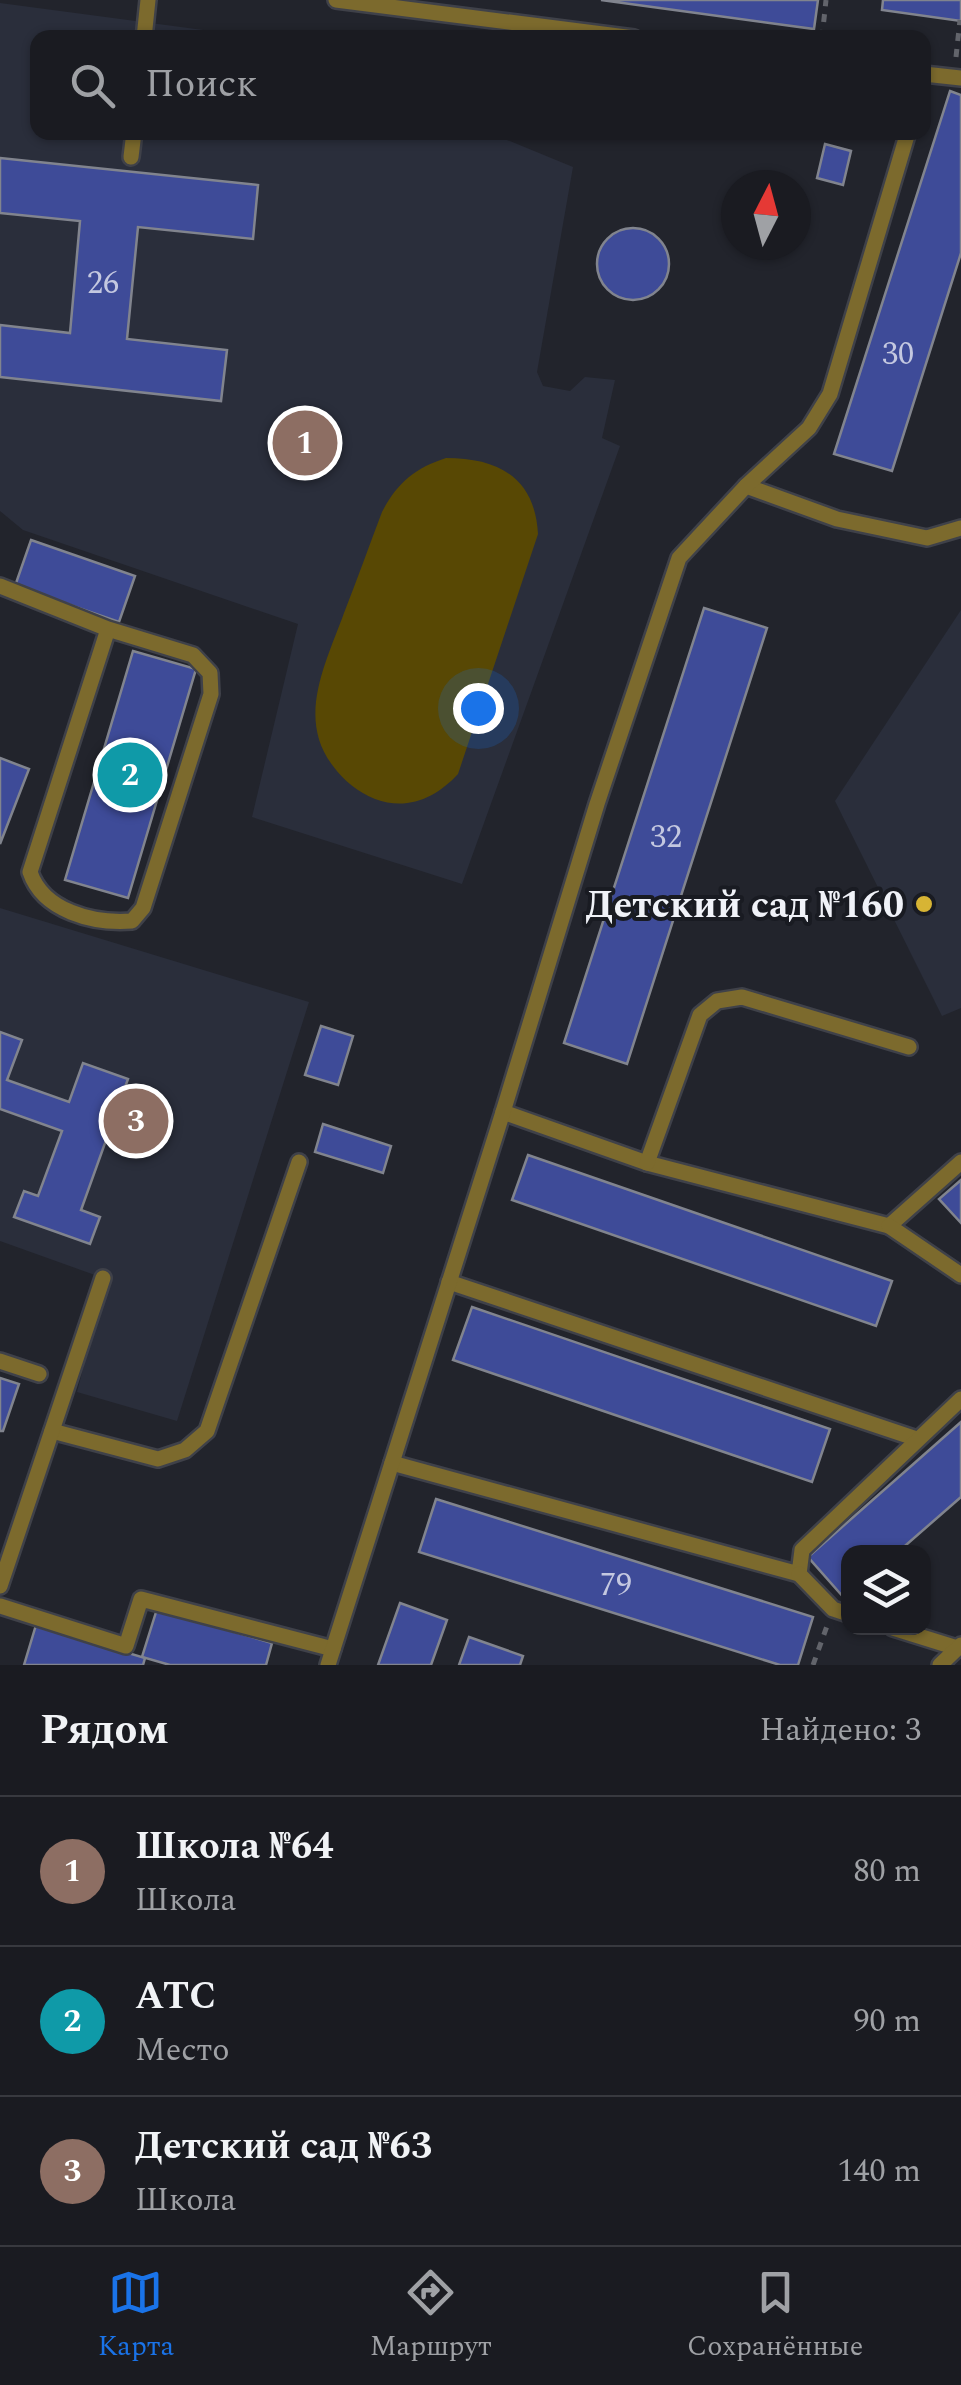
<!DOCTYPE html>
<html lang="ru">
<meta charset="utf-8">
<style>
:root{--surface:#1a1b21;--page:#27282e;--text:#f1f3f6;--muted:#9fa1a5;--line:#38393f;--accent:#1a73e8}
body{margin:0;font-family:Spectral,serif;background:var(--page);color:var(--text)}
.controls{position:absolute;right:30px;bottom:30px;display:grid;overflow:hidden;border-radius:20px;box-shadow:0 2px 8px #0004}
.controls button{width:90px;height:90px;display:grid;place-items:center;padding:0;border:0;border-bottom:2px solid var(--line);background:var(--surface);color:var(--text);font:50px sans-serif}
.compass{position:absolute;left:721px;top:170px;width:90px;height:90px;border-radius:50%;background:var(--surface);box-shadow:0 2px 8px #0004;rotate:6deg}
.you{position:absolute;left:478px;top:708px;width:35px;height:35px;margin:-25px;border:8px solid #fff;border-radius:50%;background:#1a73e8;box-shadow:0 0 0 15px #1a73e833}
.badge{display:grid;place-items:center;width:65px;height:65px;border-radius:50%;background:var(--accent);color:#fff;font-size:32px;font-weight:700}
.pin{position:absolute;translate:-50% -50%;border:5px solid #fff;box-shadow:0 2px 10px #0006}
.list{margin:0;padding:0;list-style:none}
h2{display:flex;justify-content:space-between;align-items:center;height:130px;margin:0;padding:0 40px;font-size:42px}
h2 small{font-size:32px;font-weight:400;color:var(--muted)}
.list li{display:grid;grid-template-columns:65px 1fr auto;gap:30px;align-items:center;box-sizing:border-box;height:150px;padding:0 40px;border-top:2px solid var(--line)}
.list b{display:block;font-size:38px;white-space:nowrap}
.list p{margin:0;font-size:32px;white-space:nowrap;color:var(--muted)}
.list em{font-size:32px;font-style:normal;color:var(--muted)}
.icon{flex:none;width:55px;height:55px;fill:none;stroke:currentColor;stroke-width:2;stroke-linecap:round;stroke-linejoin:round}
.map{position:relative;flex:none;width:961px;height:1665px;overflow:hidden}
.search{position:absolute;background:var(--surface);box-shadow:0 2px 8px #0004;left:30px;right:30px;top:30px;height:110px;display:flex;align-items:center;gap:25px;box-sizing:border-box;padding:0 35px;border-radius:20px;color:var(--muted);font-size:38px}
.sheet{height:580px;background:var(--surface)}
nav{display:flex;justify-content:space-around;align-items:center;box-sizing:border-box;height:140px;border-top:2px solid var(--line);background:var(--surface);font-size:28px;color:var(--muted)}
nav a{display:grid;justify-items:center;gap:5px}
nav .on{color:var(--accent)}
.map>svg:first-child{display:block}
.built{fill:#2a2e3b}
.green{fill:#584804}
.building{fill:#3e4b98;stroke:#81848e;stroke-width:2.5}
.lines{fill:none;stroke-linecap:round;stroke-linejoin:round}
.service-casing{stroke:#3f4149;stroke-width:20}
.path{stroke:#62646b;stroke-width:5;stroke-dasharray:8 8;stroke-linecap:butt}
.service{stroke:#7c6a2d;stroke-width:15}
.poi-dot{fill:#d7b434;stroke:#191b22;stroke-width:4}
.labels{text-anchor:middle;stroke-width:8;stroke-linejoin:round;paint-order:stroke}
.number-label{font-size:32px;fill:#c4c8e0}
.poi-label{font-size:38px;font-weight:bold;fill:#f0f2f8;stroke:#191b22;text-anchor:end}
</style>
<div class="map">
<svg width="961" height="1665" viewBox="0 0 961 1665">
<rect width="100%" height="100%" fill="#22242c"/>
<g class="built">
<polygon points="0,3 256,37 38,38 38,132 490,133 573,167 537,372 543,386 570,391 585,377 615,380 602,438 620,446 462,884 252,817 298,624 23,530 0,511"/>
<polygon points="961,610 961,1008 942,1016 835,801"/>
<polygon points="0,908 309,1002 177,1421 77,1392 106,1279 0,1241"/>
</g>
<path class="green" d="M446,458C499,458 535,478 538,534L458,774C436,798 407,811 375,799C358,792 344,781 333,766C296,718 326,663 344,613C357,580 369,546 382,512C397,483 415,468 446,458Z"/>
<g class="building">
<polygon points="601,0 818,0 814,29"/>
<polygon points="883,0 961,0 961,21 882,10"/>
<polygon points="950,91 961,95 961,253 892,471 834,454"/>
<polygon points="825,144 851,151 843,185 817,178"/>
<polygon points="0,158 258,185 253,239 138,227 127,339 227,350 221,401 0,377 0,325 70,333 80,221 0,213"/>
<circle cx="633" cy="264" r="36"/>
<polygon points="31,540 135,576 119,622 15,586"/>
<polygon points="704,608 767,628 627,1064 564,1043"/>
<polygon points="133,651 196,669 128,898 65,880"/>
<polygon points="0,758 29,769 0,844"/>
<polygon points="321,1026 353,1036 338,1085 305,1075"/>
<polygon points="0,1032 22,1040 7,1080 69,1102 83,1063 128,1079 81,1210 100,1217 90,1244 14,1217 24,1191 38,1196 62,1131 0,1109"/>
<polygon points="323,1124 391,1146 383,1173 315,1152"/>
<polygon points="528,1155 892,1281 876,1326 512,1200"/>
<polygon points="961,1180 961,1223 939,1199"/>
<polygon points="472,1307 830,1429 812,1482 453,1360"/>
<polygon points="0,1378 19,1384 3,1431 0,1431"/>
<polygon points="961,1422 961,1497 898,1552 848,1552 848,1596 845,1599 808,1557"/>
<polygon points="436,1499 813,1617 798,1665 780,1665 419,1552"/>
<polygon points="400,1603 447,1620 431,1665 378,1665"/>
<polygon points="157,1609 272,1643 266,1665 170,1665 142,1657"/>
<polygon points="36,1625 145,1658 143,1665 24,1665"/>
<polygon points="469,1637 523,1656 520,1665 459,1665"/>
</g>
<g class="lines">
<g class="service-casing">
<g id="service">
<polyline points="336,0 634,38"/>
<polyline points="144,38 148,0"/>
<polyline points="924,74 961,78"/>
<polyline points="131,157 134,132"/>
<polyline points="746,486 837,519 927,538 961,528"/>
<path d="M0,586L108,629L193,655L210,673L211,694L143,908L132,921C93,924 43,911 30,872L108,629"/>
<polyline points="503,1112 647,1163 889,1226 961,1162"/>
<polyline points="647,1163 700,1015 717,1001 742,997 909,1047"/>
<polyline points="889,1226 961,1275"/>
<polyline points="449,1282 917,1439"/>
<polyline points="0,1361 39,1374"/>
<polyline points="52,1431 158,1459 185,1450 207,1431 299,1162"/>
<polyline points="392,1463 799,1574 802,1550 961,1399"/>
<polyline points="799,1574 833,1609 848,1614"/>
<polyline points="0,1586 103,1278"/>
<polyline points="0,1606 126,1646 141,1599 333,1649"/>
<polyline points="893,1628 957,1648"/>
<polyline points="328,1665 503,1112 597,804 679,558 746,486 809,428 830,394 908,132"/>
<polyline points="940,1665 961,1645"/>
</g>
</g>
<g class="path">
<polyline points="822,38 826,0"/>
<polyline points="956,57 960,20"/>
<polyline points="813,1665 827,1626"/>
</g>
<use href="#service" class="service"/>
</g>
<circle class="poi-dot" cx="924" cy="904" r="10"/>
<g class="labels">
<g class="number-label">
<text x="103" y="293">26</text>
<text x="898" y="364">30</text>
<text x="666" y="847">32</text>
<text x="616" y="1595">79</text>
</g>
<g class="poi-label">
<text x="904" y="917">Детский сад №160</text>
</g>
</g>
</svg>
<div class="controls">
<button><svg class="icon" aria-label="layers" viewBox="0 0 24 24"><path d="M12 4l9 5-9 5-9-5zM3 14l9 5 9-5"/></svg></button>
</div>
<svg class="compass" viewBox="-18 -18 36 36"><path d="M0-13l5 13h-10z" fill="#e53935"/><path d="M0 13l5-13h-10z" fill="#9fa1a5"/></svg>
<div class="you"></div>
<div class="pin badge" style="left:305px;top:443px;background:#8d6e63">1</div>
<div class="pin badge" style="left:130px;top:775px;background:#0f9aa8">2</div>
<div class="pin badge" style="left:136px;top:1121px;background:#8d6e63">3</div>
<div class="search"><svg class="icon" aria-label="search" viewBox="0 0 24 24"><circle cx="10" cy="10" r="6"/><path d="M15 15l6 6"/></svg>Поиск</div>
</div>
<section class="sheet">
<h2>Рядом<small>Найдено: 3</small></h2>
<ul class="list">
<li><span class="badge" style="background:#8d6e63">1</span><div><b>Школа №64</b><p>Школа</p></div><em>80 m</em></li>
<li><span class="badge" style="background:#0f9aa8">2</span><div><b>АТС</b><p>Место</p></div><em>90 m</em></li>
<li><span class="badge" style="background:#8d6e63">3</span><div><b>Детский сад №63</b><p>Школа</p></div><em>140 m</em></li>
</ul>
</section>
<nav>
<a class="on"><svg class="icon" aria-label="map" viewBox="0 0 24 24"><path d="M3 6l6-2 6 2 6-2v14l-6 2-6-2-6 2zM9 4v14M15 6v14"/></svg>Карта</a>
<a><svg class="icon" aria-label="directions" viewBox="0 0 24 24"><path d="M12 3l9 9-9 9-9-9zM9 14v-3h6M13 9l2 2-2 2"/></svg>Маршрут</a>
<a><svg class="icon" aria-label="saved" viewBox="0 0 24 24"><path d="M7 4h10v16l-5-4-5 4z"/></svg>Сохранённые</a>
</nav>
